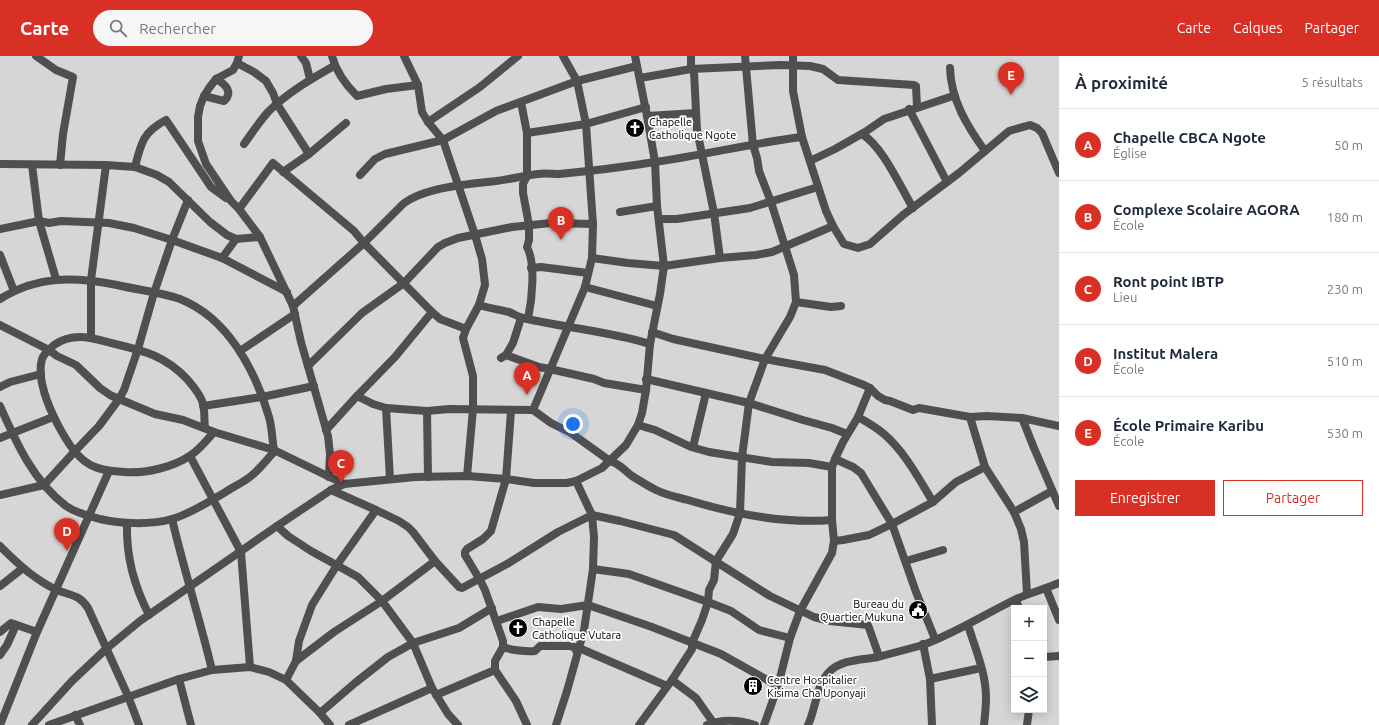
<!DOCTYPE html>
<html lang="fr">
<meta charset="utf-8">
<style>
:root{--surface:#fff;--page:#f6f6f7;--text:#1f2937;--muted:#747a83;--line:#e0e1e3;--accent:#d93025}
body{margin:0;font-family:Ubuntu,sans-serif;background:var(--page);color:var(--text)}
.controls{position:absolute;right:12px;bottom:12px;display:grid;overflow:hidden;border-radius:0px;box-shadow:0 2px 10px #0003}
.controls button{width:36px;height:36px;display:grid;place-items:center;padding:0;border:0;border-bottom:1px solid var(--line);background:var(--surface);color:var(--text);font:20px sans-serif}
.you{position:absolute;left:573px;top:368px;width:14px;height:14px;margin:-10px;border:3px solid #fff;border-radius:50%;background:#1a73e8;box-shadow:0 0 0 6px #1a73e833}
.badge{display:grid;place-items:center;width:26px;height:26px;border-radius:50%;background:var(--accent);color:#fff;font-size:13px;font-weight:700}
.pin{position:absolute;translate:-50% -33px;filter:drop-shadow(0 1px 2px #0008)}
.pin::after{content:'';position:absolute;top:21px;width:14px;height:12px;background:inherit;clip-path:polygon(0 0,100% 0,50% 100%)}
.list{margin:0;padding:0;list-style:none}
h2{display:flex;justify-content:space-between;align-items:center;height:52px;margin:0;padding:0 16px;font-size:17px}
h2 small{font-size:13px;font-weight:400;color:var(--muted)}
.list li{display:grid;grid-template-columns:26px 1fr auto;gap:12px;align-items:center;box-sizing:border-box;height:72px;padding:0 16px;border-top:1px solid var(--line)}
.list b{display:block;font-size:15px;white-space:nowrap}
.list p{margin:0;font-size:13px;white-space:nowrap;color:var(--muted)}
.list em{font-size:13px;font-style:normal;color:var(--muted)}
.actions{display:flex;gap:8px;padding:12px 16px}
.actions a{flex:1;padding:9px 0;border:1px solid var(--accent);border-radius:0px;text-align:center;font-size:14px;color:var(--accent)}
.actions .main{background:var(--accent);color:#fff}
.icon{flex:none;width:22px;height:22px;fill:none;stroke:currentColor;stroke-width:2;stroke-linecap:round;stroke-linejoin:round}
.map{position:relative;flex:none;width:1059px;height:669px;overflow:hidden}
header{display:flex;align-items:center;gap:24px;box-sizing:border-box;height:56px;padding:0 20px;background:var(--accent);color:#fff}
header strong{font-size:19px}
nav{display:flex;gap:22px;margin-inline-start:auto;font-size:14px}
.search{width:280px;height:36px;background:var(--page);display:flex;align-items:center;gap:10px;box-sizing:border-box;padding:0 14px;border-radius:22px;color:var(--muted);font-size:15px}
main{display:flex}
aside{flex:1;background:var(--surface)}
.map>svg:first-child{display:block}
.green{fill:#d6d6d6;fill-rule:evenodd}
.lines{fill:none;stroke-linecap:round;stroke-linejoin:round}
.minor{stroke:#4f4f4f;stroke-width:8}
.tertiary{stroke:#4f4f4f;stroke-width:8}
.labels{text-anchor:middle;stroke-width:3.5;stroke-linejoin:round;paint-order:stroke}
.poi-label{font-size:11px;fill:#000;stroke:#fff;text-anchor:start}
</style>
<header>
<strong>Carte</strong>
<div class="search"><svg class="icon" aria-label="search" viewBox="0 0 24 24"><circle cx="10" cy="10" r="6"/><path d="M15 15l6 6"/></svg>Rechercher</div>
<nav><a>Carte</a><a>Calques</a><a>Partager</a></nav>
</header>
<main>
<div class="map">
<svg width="1059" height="669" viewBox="0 0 1059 669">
<rect width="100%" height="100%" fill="#fff"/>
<path class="green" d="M0,0H1059V669H0ZM1014,552H1044V654H1014Z"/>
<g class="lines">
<g class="minor">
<polyline points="36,0 56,14 73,21 63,78 60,109"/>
<polyline points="239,0 237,7 233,14 216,23 209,32 204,40 200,50 198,61 198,85 206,108 231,145 239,153 260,181 293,250 301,286 328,380 330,398 329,421"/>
<polyline points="301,0 306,7 310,23"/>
<path d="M332,0C336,16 345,28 357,40L386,33L418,29"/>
<polyline points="404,0 418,29 422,56 428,66 443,84 475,179 482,203 485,229 479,249 466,273 463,282 473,320 473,353 467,420"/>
<polyline points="691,0 691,13 694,16 697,74 714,157 720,202"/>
<polyline points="793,0 793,35 802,81 826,155 833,170 844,188 858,192 870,188 903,159 959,117 1009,75 1030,69 1037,72 1042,77 1059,117"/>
<polyline points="237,7 254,16 266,25 273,37 277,48 309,98"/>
<path d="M950,12C951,44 967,70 985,95"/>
<polyline points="640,22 691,13 780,9 810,10 823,13 838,24 914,29 916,30 917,51"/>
<path d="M204,40L224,45C234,36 225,28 216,23"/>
<path d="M521,46L527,77V120L523,128V137L529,169V184L527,191C536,208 532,244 528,263"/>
<polyline points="909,53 947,126"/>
<polyline points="647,60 696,57"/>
<polyline points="428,66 480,31 518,0"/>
<polyline points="527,77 586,68 646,51"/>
<path d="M862,78C883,91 900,130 913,152"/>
<path d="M244,88C252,77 259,66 268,56C287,37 311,23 334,10"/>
<polyline points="810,103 812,104 835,93 865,76 884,63 953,40"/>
<polyline points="0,108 106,109 135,111 157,119 169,126 210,166 227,179 236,183 260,181"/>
<polyline points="32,109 39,165 56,223"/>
<path d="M135,111C141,87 143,76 166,64L211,131L226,142"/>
<polyline points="283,116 309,98 346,67"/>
<polyline points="360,119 375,103 385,98 443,84 496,55 577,25 637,10"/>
<polyline points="239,153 273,107 354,175 364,187 432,256 440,263 466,273"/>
<polyline points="620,156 657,150"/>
<polyline points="659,163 677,163 750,152 818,131"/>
<polyline points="0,173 39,165 49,167 61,165 109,167 134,172 172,184 222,202 287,236"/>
<polyline points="0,199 14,235"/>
<polyline points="222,202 236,183"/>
<polyline points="592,202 628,207 664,210 720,202 756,199 772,196 833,170"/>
<polyline points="531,212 541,211 588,217"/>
<polyline points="585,231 657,250"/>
<path d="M0,243C38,219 75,221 117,229C138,234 160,236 180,243C228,262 255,314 269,361C272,371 272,383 274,394"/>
<polyline points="796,246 831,251 841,250"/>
<path d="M479,249C489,252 500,254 509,256C514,258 518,261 523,262C565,272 609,275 650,288"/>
<path d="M293,250L364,187L403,148C424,131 469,128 496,125C510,123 524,120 538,118C545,117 552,118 559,118C591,115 624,111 655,106C704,99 753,87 802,81"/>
<polyline points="0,269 49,294 57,300 76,309 100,332 110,339 119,343 155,358 183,364 214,376 274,394 344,428"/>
<polyline points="652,276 673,283 765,303 825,314 864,329 870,332 878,340 885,344 890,345 913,354 919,352 970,361 987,360 1022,362 1059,370"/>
<polyline points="91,281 91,224 106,109"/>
<polyline points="240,295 295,258"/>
<polyline points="506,299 513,287 521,262"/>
<polyline points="501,302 506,299 539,311 550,313 594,323 604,327 646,334"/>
<polyline points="308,310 362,257 404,227 438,191 445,187 458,182 512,171 551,167 593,168"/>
<polyline points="646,323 749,347 803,364 832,372 847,378"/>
<polyline points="0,331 10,326 41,318"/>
<path d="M357,340L373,348L386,352L427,355L449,353L533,354L551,367L571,377L610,405C619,407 625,415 632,420C640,425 648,430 656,434C666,439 677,441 688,444C734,458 784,468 832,464"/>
<path d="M0,350C16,386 33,425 66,450C76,457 89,460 100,463C121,468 151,469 172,463C190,458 208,446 224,437C231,432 240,428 247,423C258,416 266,404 275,395"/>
<polyline points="203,350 262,341 314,330"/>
<polyline points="386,352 390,423"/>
<polyline points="533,354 585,231 592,202 593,168 586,68 577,25 563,0"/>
<polyline points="427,355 428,421"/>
<polyline points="511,355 506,423 491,475 483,483 467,493 465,496 465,499 480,524 485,534 503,585 503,591 495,605 495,614 516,645 527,669"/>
<path d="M858,361C867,366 876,371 884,378C905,396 919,423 933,446"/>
<polyline points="970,361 985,411 1014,456 1021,473 1024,486 1027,538"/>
<polyline points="1022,362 1034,392 1059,450"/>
<polyline points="638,369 655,374 691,391 709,396 772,406 809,407 832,411"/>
<path d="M205,372C204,365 205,355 203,348C201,339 193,330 187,323C165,300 145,295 115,288C103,285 92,281 80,281C71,281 61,284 54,289C50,293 44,297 42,303C36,322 49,352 58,369C66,384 78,405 95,411C104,415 115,415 124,416C145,418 174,411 191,399C200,393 207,384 214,376"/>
<polyline points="326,374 357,340 395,301 432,256"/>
<polyline points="0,382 53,361"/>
<polyline points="693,391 706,337"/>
<polyline points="190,400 241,496 250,611"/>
<polyline points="835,403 853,411 861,417 892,468 916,536 935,583"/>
<polyline points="331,434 376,454 399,465 408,471 413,476 435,505 459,531 462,532 507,508 558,476 592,459 620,465 674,479 770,540 814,561 830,565 868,569 879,600"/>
<polyline points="0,439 44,429 75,395 99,370 119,343 124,334 138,293 154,237 172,184 188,144"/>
<polyline points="1014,456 1052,435"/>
<path d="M172,463C184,514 200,564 212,614"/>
<path d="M127,467C126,501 134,529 149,559"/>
<polyline points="277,470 288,480 311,495 358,521 382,545 413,587 432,632 448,658 458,669"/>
<polyline points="834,485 843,484 869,479 892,468 933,446 956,426 985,411"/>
<path d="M0,490C11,501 22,512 35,521C42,526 50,531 57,534C71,540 79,538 88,552L128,640L139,669"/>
<polyline points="906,505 943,494"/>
<polyline points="593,513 629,518 708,546 731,555 759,574 790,582"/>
<polyline points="0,530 23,512"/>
<polyline points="1046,532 1059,564"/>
<polyline points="1016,544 1019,552"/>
<polyline points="497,565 538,551 561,553 588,549 652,571 721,598 778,630"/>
<path d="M968,569C975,592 986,617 986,641C986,650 985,660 984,669"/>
<polyline points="0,576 11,567 37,576"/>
<polyline points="923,588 930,623 932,669"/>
<path d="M503,591C511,594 527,596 535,595L540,590H570L574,591L577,596"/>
<polyline points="579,592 667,630"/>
<polyline points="0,599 7,589 16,569"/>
<polyline points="1044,601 1059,600"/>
<polyline points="296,605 334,576 382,545 435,505"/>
<polyline points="179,623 191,669"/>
<polyline points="930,623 981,612"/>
<polyline points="286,624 296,605 299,585 312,549 337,509 376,454"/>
<polyline points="672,624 696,642 715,669"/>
<polyline points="436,639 495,614"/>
<polyline points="320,657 355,627 388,601 413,587 459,572 492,552"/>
<polyline points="75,659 80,669"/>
<polyline points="0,669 37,576 109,415"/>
<polyline points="349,669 432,632"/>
<polyline points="556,669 567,635 584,574 593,513 594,481 592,459 576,425"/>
<polyline points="639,669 672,624 692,593 692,587 702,564 708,546 709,534 714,524 716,505 733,478 740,457 742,401 749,347 765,303 790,261 796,246 794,219 771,146 759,115 757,102 753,89 745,0"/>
<polyline points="764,669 778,630 790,582 800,555 832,497 834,485 832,464 832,411 835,403 843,386 858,361 870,332"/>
<polyline points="1027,669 1029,654"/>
</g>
<g class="tertiary">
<polyline points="32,669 72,625 106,593 140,565 277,470 331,434 344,428 415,421 467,420 506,423 534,427 567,427 576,425 602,412 626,389 638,369 642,357 646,334 650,288 660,238 664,210 657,150 655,106 647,60 635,0"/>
<polyline points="49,669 179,623 212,614 250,611 269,616 286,624 320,657 330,669"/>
<path d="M707,669C722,663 739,664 755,669"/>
<path d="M808,669C816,653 816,629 829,616C842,603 862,604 878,601C893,597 908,593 923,589C956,577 985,558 1016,543C1030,537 1045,533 1059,527"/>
</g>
</g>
<defs>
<g id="church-disc" transform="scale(1)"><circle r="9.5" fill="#000" stroke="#fff"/><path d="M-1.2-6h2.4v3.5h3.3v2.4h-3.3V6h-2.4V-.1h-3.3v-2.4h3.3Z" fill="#fff"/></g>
<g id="civic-disc" transform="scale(1)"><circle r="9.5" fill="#000" stroke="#fff"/><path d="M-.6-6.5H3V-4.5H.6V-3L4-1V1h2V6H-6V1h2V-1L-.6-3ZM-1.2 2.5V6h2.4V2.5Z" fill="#fff"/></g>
<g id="building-disc" transform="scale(1)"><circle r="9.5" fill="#000" stroke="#fff"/><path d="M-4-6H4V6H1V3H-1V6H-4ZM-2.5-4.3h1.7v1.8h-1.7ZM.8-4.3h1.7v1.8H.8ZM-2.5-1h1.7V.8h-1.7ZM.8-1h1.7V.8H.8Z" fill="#fff"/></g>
</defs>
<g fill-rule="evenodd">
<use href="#church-disc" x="635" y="72"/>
<use href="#civic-disc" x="918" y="554"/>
<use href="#church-disc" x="518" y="572"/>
<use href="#building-disc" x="753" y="630"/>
</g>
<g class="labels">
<g class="poi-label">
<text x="649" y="70">Chapelle<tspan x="649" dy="13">Catholique Ngote</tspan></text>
<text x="904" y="552" text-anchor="end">Bureau du<tspan x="904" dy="13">Quartier Mukuna</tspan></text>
<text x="532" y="570">Chapelle<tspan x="532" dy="13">Catholique Vutara</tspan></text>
<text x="767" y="628">Centre Hospitalier<tspan x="767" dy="13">Kisima Cha Uponyaji</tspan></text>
</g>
</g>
</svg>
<div class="controls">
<button>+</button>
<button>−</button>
<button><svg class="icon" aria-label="layers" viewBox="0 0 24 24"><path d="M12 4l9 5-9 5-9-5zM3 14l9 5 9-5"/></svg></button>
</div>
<div class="you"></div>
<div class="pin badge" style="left:527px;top:339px">A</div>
<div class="pin badge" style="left:561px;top:184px">B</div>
<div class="pin badge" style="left:341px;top:427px">C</div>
<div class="pin badge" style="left:67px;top:495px">D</div>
<div class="pin badge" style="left:1011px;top:39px">E</div>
</div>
<aside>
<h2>À proximité<small>5 résultats</small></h2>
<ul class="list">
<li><span class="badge">A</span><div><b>Chapelle CBCA Ngote</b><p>Église</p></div><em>50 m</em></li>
<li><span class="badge">B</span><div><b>Complexe Scolaire AGORA</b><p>École</p></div><em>180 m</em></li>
<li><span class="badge">C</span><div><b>Ront point IBTP</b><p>Lieu</p></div><em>230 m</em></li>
<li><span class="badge">D</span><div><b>Institut Malera</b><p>École</p></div><em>510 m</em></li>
<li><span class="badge">E</span><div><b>École Primaire Karibu</b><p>École</p></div><em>530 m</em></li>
</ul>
<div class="actions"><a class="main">Enregistrer</a><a>Partager</a></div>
</aside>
</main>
